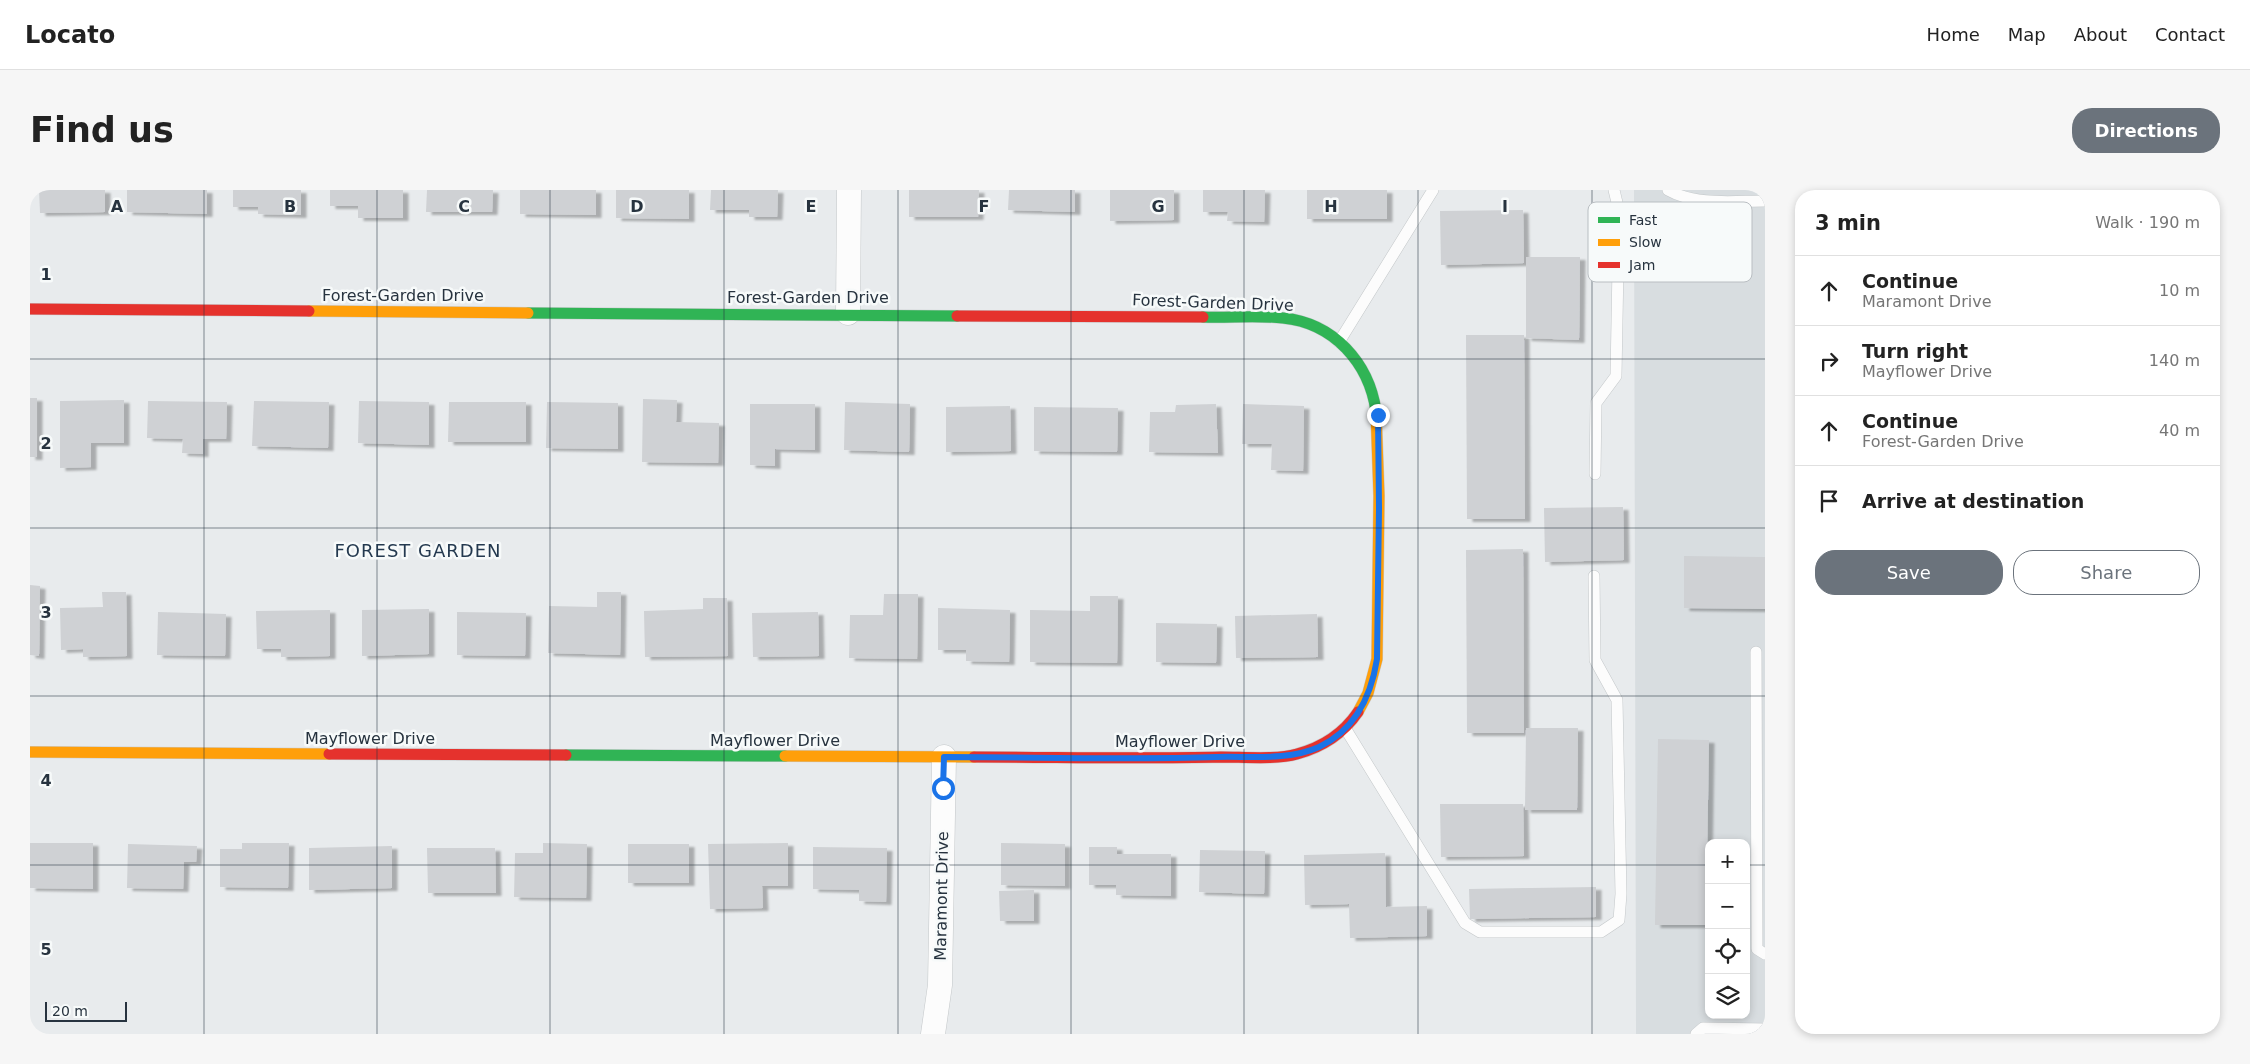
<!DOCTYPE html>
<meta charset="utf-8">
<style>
:root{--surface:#fff;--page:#f6f6f6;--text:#222;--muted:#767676;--line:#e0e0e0;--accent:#6b737c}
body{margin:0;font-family:"DejaVu Sans",sans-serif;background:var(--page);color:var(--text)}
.controls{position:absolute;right:15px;bottom:15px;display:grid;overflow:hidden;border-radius:10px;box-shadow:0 2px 8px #0003}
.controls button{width:45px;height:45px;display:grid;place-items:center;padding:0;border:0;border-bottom:1px solid var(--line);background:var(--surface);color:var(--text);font:25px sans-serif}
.scale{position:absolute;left:15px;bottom:12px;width:82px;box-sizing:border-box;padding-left:5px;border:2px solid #27333f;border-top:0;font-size:14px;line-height:18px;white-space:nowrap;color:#27333f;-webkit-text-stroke:4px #f7fafa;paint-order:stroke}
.stop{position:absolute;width:15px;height:15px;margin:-11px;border:4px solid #1a73e8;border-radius:50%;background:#fff}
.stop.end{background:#1a73e8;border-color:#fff;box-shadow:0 1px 5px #0008}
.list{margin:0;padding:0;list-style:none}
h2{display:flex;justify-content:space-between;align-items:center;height:65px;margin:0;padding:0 20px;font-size:21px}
h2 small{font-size:16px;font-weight:400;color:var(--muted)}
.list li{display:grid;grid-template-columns:32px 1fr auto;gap:15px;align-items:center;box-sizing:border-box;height:70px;padding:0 20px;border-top:1px solid var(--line)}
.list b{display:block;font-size:19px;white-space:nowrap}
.list p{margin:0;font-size:16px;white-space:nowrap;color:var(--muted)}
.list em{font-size:16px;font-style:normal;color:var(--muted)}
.actions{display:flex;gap:10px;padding:15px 20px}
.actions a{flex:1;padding:11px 0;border:1px solid var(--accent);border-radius:20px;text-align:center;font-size:18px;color:var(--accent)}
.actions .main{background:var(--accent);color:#fff}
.icon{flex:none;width:28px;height:28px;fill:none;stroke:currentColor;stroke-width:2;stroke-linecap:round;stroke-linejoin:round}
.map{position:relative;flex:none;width:1735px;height:844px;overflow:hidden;border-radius:20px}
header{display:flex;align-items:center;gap:30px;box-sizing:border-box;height:70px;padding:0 25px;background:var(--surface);border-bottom:1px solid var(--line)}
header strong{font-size:24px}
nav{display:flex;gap:28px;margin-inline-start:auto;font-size:18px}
.intro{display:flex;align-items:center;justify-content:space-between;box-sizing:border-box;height:120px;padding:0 30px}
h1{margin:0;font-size:35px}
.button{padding:12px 22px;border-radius:20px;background:var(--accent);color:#fff;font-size:18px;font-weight:700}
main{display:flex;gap:30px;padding:0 30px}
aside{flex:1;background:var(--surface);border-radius:20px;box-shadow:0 2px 8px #0003}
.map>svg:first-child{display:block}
.built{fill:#d8dde0;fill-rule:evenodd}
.building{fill:#cfd1d4;filter:url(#shadow)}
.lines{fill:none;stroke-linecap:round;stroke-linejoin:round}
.lane-casing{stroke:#c3c7c9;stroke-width:12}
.street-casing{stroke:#c3c7c9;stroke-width:25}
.fast-casing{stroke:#c6c9cc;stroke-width:12}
.slow-casing{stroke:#c6c9cc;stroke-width:12}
.jam-casing{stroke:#c6c9cc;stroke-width:12}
.lane{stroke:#fcfcfc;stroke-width:11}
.street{stroke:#fcfcfc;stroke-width:24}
.fast{stroke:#30b455;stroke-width:11}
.slow{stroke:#ff9f0a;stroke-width:11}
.jam{stroke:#e5322d;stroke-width:11}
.route{stroke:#1a73e8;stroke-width:6}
.grid{fill:none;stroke:#27333f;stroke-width:1;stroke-opacity:0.55}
.labels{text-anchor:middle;stroke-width:5;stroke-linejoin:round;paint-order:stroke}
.street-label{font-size:16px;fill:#27333f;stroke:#f7fafa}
.neighbourhood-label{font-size:18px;letter-spacing:1px;fill:#24394f;stroke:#f7fafa}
.key{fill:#f7fafa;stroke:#b9bec2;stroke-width:1}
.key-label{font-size:14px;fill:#27333f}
.grid-label{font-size:16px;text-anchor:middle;font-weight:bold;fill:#27333f;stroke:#f7fafa;stroke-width:5;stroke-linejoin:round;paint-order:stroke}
</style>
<header>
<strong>Locato</strong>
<nav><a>Home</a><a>Map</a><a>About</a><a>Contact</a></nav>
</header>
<div class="intro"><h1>Find us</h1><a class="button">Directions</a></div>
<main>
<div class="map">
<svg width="1735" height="844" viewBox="0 0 1735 844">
<defs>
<filter id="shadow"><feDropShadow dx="5.5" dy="3" stdDeviation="1" flood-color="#0004"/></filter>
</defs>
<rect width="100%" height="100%" fill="#e8ebed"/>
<path class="built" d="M1604,0H1735V844H1606ZM1679,653H1716V825H1679Z"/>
<g class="building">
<polygon points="9,0 75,0 75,22 10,23"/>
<polygon points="97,0 177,0 177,24 97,22"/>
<polygon points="203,0 271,0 271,25 228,24 228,17 203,17"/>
<polygon points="300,0 373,0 373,28 328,28 328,16 300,16"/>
<polygon points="397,0 463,0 462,22 396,22"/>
<polygon points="490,0 566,0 566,25 490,24"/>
<polygon points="586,0 659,0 659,29 586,28"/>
<polygon points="681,0 748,0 747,27 719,27 719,20 680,20"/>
<polygon points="879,0 949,0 948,27 879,27"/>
<polygon points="979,0 1045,0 1045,22 978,20"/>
<polygon points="1080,0 1144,0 1144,30 1080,31"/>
<polygon points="1173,0 1235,0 1234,32 1197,31 1198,22 1173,22"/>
<rect x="1277" y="0" width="80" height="29"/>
<polygon points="1493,20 1494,73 1411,75 1410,21"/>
<polygon points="1496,67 1550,67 1549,150 1496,148"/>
<polygon points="1436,145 1494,145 1495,329 1437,329"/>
<rect x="0" y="208" width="7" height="59"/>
<polygon points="613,209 647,210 646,232 689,233 688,273 612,272"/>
<polygon points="94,210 94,253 61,253 61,277 30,278 30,211"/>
<polygon points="118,211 197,212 196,249 173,249 173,264 152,263 153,249 117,248"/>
<polygon points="224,211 299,212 298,258 222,256"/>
<polygon points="329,211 399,212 399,255 328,253"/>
<polygon points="419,212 496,212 496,252 418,252"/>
<polygon points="517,212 588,213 588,259 516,258"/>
<polygon points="815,212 880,214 879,262 814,260"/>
<polygon points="720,214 785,214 785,260 745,259 745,276 720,275"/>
<polygon points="1186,214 1188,263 1119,262 1120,222 1145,222 1146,215"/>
<polygon points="1213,214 1274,216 1273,281 1241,280 1242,254 1212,254"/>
<polygon points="980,216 981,261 916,262 916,217"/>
<polygon points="1004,217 1088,218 1087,262 1004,261"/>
<polygon points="1593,317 1594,370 1515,372 1514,318"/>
<polygon points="1493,359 1494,543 1437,543 1436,360"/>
<polygon points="1654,366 1735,367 1735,419 1654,418"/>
<polygon points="0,395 10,396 9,466 0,465"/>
<polygon points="72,402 96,402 97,466 53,467 53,459 31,460 30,418 73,417"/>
<polygon points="567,402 591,402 590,465 518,463 519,416 567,417"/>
<polygon points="854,404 888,404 887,469 819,468 820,425 853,425"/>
<polygon points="1060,406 1088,406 1087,473 1000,472 1000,420 1060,421"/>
<polygon points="673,408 697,408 698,466 615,467 614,421 673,419"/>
<polygon points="908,418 980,420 979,472 936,471 936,460 908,460"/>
<polygon points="399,419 399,464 332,466 332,420"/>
<polygon points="300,420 300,466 251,467 251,459 227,459 226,421"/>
<polygon points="128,422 196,424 195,466 127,465"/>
<polygon points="427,422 496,423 495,466 427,465"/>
<polygon points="788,422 789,466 723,467 722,423"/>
<polygon points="1287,424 1288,467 1206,468 1205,426"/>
<polygon points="1126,433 1187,434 1186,473 1126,472"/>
<polygon points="1496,538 1548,538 1547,620 1495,620"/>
<polygon points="1628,549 1679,550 1676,735 1625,735"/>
<polygon points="1410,614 1493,614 1494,666 1411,667"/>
<polygon points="0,653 63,653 63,699 0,698"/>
<polygon points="212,653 259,653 258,698 190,697 190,659 212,659"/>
<polygon points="513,653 557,654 556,708 484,707 485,663 513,663"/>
<polygon points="758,653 758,696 732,696 733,718 680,719 678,654"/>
<polygon points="971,653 1035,654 1035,696 971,695"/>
<polygon points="98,654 167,656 166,672 154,672 153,699 97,698"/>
<rect x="598" y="654" width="61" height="39"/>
<polygon points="362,656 362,698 279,700 279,658"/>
<polygon points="783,657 857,658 856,712 829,711 829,700 783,699"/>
<polygon points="1059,657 1087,657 1087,664 1141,664 1141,706 1086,705 1086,695 1059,695"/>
<polygon points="397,658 465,658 466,703 398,703"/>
<polygon points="1170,660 1235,661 1234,704 1169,702"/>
<polygon points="1355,663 1356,717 1397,716 1397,746 1320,748 1319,714 1275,715 1274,665"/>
<polygon points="1566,697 1566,727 1440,729 1439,699"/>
<polygon points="1004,700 1004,731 970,731 969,701"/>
</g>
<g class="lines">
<g class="lane-casing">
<g id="lane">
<path d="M1638,0C1666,16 1703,11 1735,11"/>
<polyline points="1309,152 1403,0"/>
<polyline points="1565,284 1566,213 1586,186 1589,21 1584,0"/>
<polyline points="1726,462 1727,759 1735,764"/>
<polyline points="1315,538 1435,733 1450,742 1571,742 1589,730 1591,704 1587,510 1565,470 1564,386"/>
<polyline points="1666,844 1673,838 1735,839"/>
</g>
</g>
<g class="street-casing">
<g id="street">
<polyline points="818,123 819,0"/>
<polyline points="903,844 910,795 914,567"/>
</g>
</g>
<g class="fast-casing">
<g id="fast">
<polyline points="498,123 927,126"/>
<path d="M1173,127C1199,128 1227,125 1253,128C1304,133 1339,173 1346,221"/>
<polyline points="536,565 755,566"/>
</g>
</g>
<g class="slow-casing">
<g id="slow">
<polyline points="279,121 498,123"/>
<polyline points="1328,522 1338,503 1347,469 1349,306 1346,221"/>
<polyline points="0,562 299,564"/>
<polyline points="755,566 944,567"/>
</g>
</g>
<g class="jam-casing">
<g id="jam">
<polyline points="0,119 279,121"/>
<polyline points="927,126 1173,127"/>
<polyline points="299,564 536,565"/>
<path d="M944,567C1026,567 1109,569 1191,567C1214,567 1246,570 1267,564C1293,557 1313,544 1328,522"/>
</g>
</g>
<use href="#lane" class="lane"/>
<use href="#street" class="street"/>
<use href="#fast" class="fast"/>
<use href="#slow" class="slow"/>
<use href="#jam" class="jam"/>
</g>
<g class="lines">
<path class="route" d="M913,598L914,567C1005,567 1096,570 1187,567C1220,566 1258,571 1289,557C1325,540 1341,507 1347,469L1349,318L1348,225"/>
</g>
<path class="grid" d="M174,0V844M347,0V844M520,0V844M694,0V844M868,0V844M1041,0V844M1214,0V844M1388,0V844M1562,0V844M0,169H1735M0,338H1735M0,506H1735M0,675H1679M1716,675H1735"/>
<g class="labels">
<g class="street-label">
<text x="373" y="111">Forest-Garden Drive</text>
<text x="778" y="113">Forest-Garden Drive</text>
<text transform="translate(1183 112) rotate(2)" y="6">Forest-Garden Drive</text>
<text x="340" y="554">Mayflower Drive</text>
<text x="745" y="556">Mayflower Drive</text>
<text x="1150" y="557">Mayflower Drive</text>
<text transform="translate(911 706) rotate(-89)" y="6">Maramont Drive</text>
</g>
<g class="neighbourhood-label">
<text x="388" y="367">FOREST GARDEN</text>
</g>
</g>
<rect x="1558" y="12" width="164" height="80" rx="8" class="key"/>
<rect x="1568" y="27" width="22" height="6" fill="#30b455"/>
<rect x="1568" y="49" width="22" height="7" fill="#ff9f0a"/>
<rect x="1568" y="72" width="22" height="6" fill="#e5322d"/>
<g class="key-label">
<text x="1599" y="35">Fast</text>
<text x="1599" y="57">Slow</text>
<text x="1599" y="80">Jam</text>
</g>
<g class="grid-label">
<text x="87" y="22">A</text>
<text x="260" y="22">B</text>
<text x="434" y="22">C</text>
<text x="607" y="22">D</text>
<text x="781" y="22">E</text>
<text x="954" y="22">F</text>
<text x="1128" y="22">G</text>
<text x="1301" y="22">H</text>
<text x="1475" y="22">I</text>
<text x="16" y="90">1</text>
<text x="16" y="259">2</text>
<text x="16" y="428">3</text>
<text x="16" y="596">4</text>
<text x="16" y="765">5</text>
</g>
</svg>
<div class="controls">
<button>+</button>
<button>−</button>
<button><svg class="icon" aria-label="locate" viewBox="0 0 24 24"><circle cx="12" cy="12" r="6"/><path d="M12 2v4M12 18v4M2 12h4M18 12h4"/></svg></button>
<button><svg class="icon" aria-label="layers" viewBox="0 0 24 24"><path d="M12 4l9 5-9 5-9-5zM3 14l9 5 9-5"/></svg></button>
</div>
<div class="scale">20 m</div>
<div class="stop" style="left:913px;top:598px"></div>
<div class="stop end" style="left:1348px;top:225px"></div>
</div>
<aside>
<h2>3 min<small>Walk · 190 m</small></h2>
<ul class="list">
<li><svg class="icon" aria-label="ahead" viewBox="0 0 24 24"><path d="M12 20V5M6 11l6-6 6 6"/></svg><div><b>Continue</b><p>Maramont Drive</p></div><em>10 m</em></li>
<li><svg class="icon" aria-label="right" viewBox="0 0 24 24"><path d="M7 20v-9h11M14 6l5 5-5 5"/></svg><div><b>Turn right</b><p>Mayflower Drive</p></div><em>140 m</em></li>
<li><svg class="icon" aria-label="ahead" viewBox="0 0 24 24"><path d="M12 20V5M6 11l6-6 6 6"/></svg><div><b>Continue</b><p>Forest-Garden Drive</p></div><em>40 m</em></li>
<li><svg class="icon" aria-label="arrive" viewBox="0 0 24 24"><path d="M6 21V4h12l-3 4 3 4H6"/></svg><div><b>Arrive at destination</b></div></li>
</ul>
<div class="actions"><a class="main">Save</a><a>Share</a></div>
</aside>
</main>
